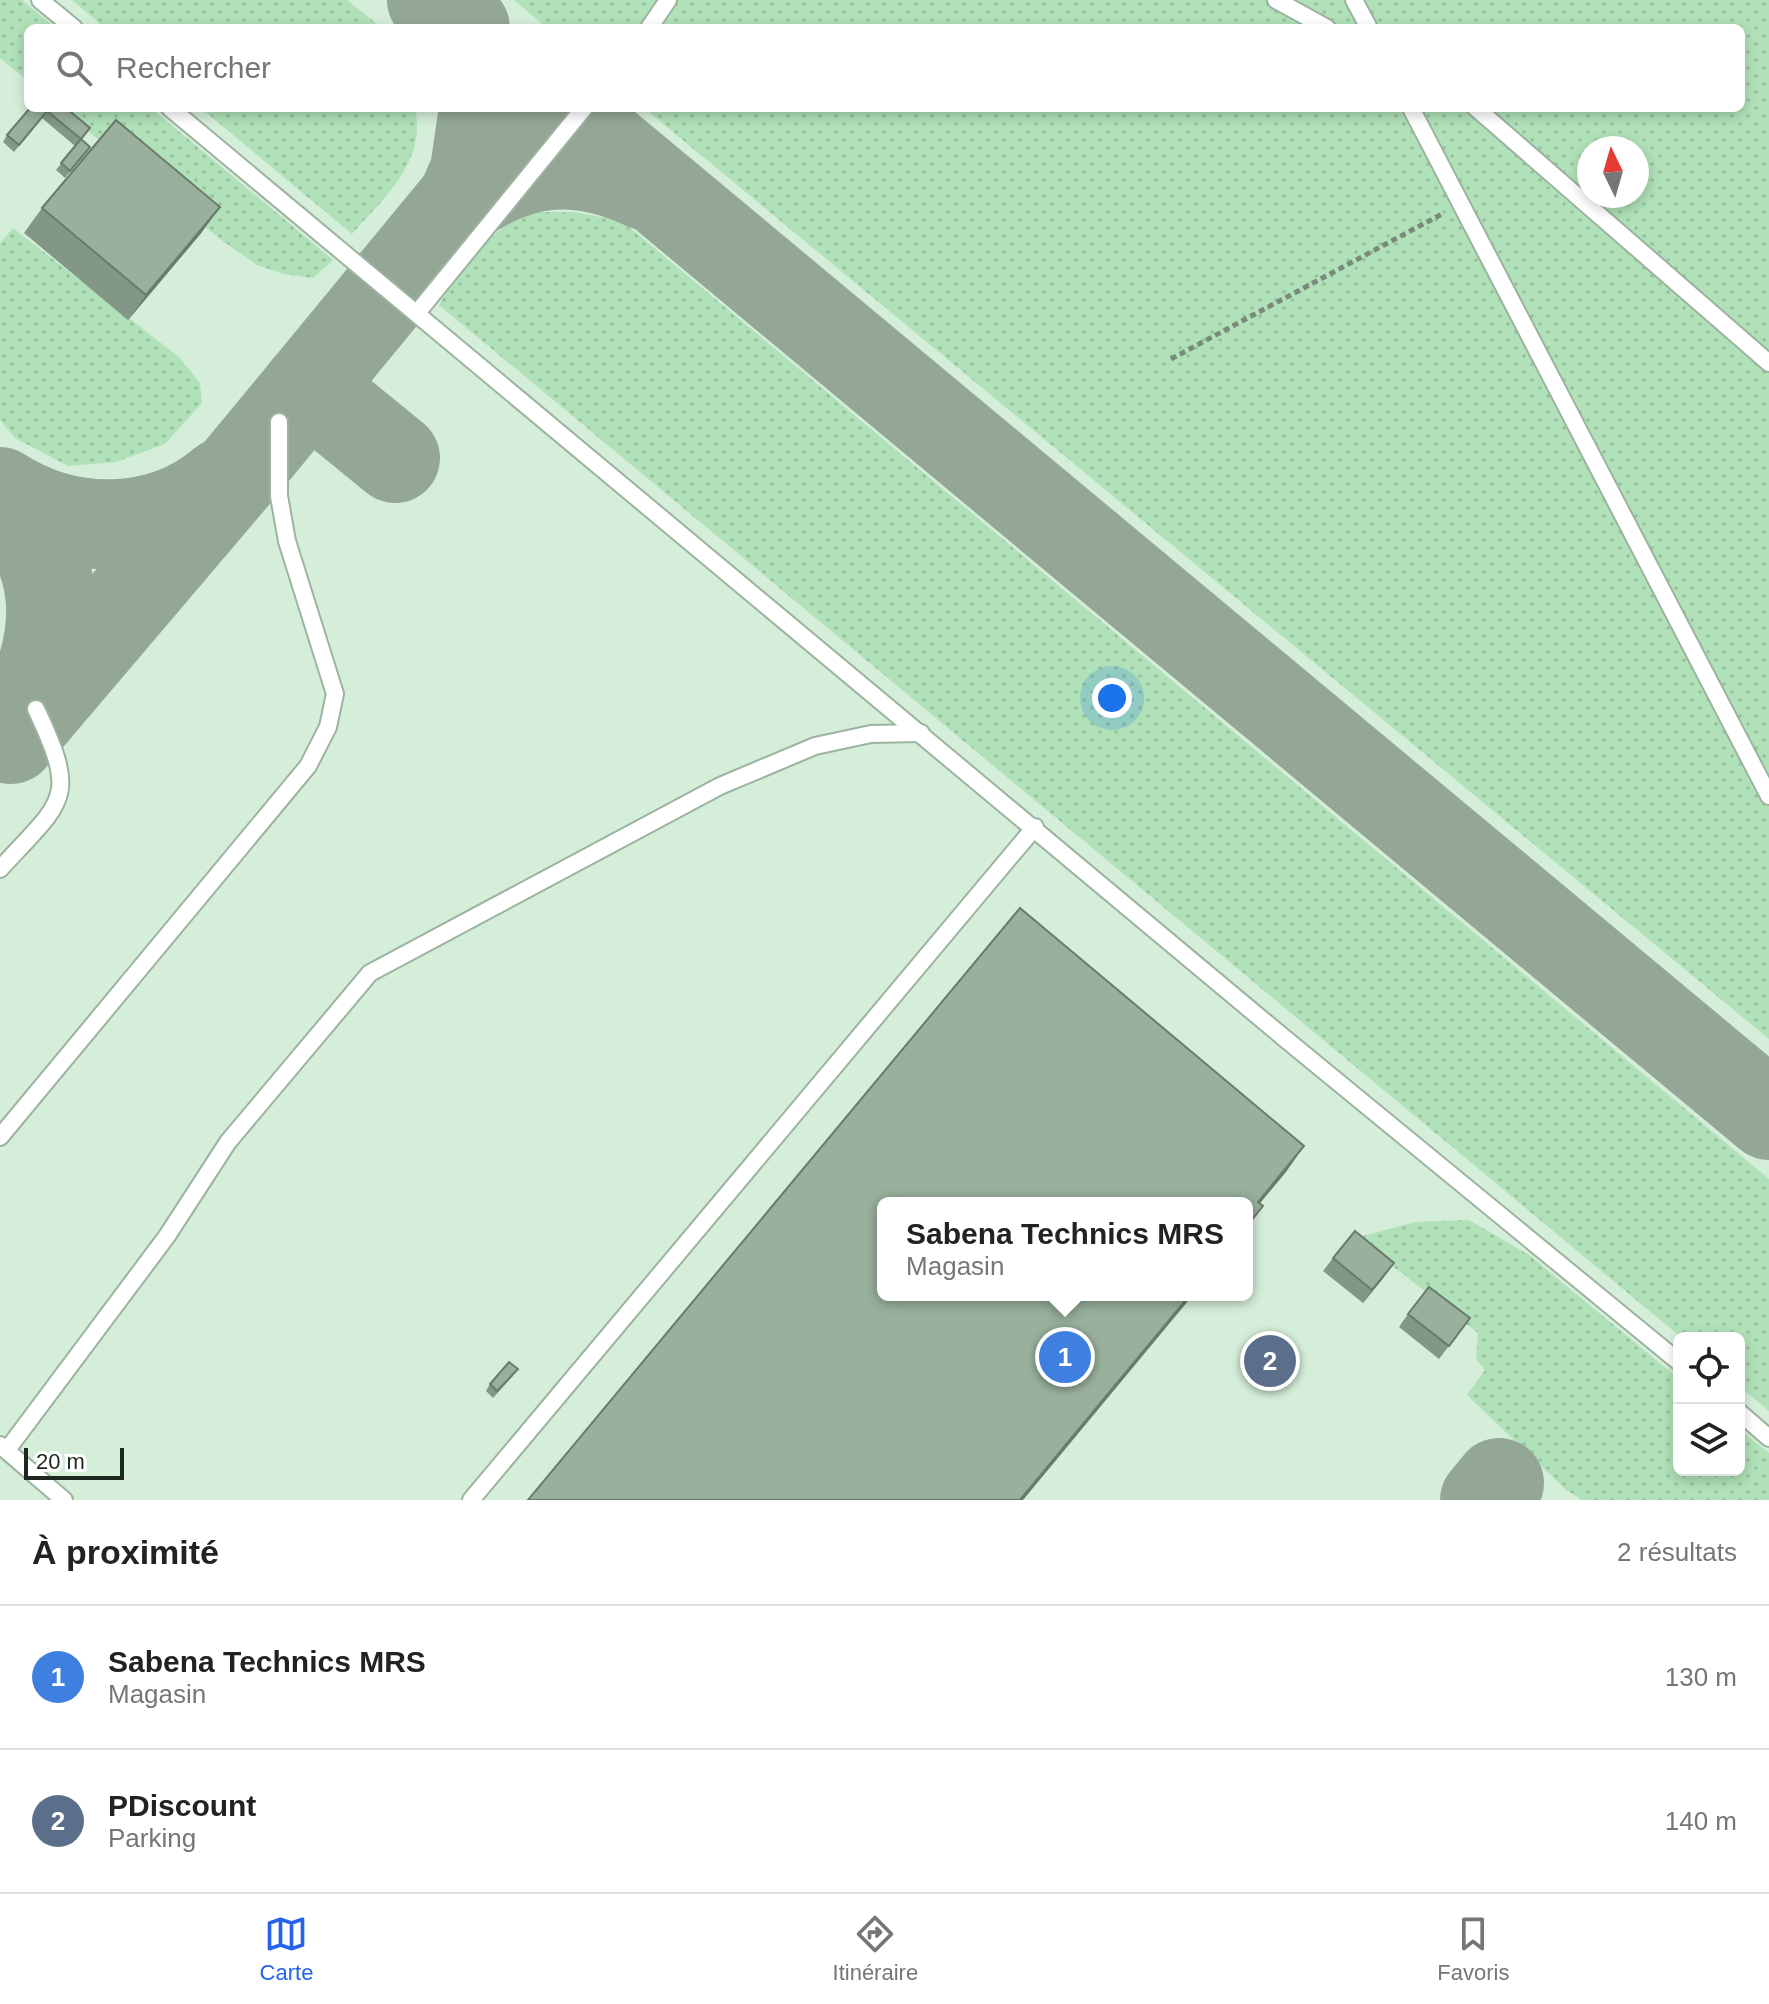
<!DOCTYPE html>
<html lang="fr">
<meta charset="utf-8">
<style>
:root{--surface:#fff;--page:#f2f2f2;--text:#222;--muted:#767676;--line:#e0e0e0;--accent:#2563eb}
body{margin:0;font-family:Arial,sans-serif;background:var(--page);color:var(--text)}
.controls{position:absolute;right:24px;bottom:24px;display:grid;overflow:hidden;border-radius:12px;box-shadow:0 4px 12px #0003}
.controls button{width:72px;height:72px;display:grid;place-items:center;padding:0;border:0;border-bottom:2px solid var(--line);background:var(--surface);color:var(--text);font:40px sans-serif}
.compass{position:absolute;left:1577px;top:136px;width:72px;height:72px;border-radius:50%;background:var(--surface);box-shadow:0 4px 12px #0003;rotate:355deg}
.scale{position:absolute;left:24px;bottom:20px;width:100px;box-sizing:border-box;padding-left:8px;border:4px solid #1f2820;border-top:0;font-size:22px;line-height:28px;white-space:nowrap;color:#1f2820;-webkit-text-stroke:6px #fff;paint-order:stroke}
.you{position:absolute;left:1112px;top:698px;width:28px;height:28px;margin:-20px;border:6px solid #fff;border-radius:50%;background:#1a73e8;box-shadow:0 0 0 12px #1a73e833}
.badge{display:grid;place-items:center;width:52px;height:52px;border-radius:50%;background:var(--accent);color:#fff;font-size:26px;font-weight:700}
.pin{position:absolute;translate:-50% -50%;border:4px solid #fff;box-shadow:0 2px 8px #0006}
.popup{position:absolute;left:877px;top:1197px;width:376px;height:104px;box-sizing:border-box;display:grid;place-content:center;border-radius:12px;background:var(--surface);filter:drop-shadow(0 2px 6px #0005);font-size:26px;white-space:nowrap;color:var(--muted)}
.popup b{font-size:30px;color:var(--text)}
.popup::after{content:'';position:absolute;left:50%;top:100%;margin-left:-16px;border:16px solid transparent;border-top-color:var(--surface)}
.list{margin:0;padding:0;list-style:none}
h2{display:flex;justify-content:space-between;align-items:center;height:104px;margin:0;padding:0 32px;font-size:34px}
h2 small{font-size:26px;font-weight:400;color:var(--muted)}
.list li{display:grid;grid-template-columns:52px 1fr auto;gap:24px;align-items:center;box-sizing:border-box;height:144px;padding:0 32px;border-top:2px solid var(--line)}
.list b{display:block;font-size:30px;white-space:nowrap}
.list p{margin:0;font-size:26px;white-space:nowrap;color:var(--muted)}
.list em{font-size:26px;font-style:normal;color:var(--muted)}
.icon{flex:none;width:44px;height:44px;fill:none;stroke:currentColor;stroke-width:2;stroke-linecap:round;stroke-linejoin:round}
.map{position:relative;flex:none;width:1769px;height:1500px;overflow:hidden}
.search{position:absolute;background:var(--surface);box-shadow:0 4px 12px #0003;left:24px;right:24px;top:24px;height:88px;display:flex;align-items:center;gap:20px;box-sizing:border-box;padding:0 28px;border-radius:12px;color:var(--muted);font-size:30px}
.sheet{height:392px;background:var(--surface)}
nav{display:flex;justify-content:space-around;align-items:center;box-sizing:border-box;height:112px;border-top:2px solid var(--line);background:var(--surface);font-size:22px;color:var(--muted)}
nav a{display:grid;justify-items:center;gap:4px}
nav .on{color:var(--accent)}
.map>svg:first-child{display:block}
.grass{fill:url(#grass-dots);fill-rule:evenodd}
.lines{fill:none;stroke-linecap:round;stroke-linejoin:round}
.taxiway{stroke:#94a797;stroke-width:90}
.service-casing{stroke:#9cb49f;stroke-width:20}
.path{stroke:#798a7c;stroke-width:5;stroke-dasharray:6 4;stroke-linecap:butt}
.service{stroke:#fff;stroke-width:16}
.wall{fill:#839786}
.shaded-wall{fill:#6a7b6d}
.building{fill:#98b09c;stroke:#6a7b6d;stroke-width:2}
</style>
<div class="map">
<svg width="1769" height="1500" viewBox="0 0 1769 1500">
<defs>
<pattern id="grass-dots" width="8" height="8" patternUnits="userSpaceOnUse" patternTransform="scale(2)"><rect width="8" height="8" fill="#b0e1b8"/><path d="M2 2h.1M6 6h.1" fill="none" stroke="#97c19e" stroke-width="1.8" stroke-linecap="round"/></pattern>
</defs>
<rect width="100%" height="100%" fill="#d5eed9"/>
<g class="grass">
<polygon points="0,0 22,0 56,28 28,28 28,81 0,58"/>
<polygon points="72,0 347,0 382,28 105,28"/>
<path d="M514,0H1769V1039L644,108H1741V28H547ZM1589,148H1637V196H1589Z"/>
<polygon points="60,108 151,108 333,260 313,278 284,274 257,265 220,239"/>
<path d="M201,108H415C427,161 384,198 352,234Z"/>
<path d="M574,212L622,221L1769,1179V1411L1739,1386V1338H1682L439,305C458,272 488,232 524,215C537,210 560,213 574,212Z"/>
<polygon points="13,228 179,357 200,383 202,403 165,444 116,462 68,466 15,438 0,420 0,243"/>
<polygon points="1469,1220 1529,1255 1679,1379 1679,1470 1739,1470 1739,1429 1769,1453 1769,1500 1582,1500 1565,1489 1467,1395 1485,1370 1476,1359 1478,1333 1366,1245 1363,1236 1415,1222"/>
</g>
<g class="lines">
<g class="taxiway">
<polyline points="432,0 465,28"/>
<polyline points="560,108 1769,1115"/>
<polyline points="463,199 475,171 484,108"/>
<polyline points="308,387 395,458"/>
<path d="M0,492C68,536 160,537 223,483"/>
<path d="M0,496C64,560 63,635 24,712"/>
<path d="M11,739L243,466L463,199C524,158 578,154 645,185"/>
<polyline points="1485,1500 1499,1483"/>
</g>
<g class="service-casing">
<g id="service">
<polyline points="40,0 74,28"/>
<polyline points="1276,0 1327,28"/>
<polyline points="1354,0 1369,28"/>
<polyline points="649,28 668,0"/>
<polyline points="170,108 1283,1037 1679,1362"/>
<polyline points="1411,108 1769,796"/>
<polyline points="1476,108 1769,363"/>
<polyline points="417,313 584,108"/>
<path d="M0,869C64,799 79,800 36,709"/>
<polyline points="0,1137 308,766 328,727 335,694 287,541 279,496 279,422"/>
<polyline points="1739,1412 1769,1438"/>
<polyline points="0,1445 64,1500"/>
<polyline points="7,1450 167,1236 228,1142 370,973 720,786 815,746 871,734 921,733"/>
<polyline points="471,1500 1035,827"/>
</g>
</g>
<polyline class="path" points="1171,359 1442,214"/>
<use href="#service" class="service"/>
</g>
<g class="wall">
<polygon points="47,111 90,147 65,178 56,170 75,146 42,118 14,152 3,142 7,135"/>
<polygon points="42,208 202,232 128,320 24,233"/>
<polygon points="1333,1258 1384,1277 1363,1303 1323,1271"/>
<polygon points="1408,1314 1470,1318 1439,1359 1399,1327"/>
<polygon points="513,1376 493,1398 486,1391 490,1384"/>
</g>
<g class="shaded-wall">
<polygon points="220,207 202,232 128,320 146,295"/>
<polygon points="1304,1146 1286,1172 1247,1219 1258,1202"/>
<polygon points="1394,1263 1384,1277 1363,1303 1372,1290"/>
<polygon points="1190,1295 1193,1295 1023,1500 1020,1500"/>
</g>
<g class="building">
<polygon points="30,108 43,108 47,111 50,108 66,108 90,128 81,139 47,111 19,145 7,135"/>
<polygon points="116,120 220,207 146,295 42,208"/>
<polygon points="81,139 90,147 70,171 61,163"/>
<polygon points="1020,908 1304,1146 1258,1202 1263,1206 1247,1226 1247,1203 883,1203 883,1295 1190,1295 1020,1500 528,1500"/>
<polygon points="1355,1231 1394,1263 1372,1290 1333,1258"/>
<polygon points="1429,1287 1470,1318 1449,1346 1408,1314"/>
<polygon points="509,1362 518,1369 497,1391 490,1384"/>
</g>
</svg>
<div class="controls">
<button><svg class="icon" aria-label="locate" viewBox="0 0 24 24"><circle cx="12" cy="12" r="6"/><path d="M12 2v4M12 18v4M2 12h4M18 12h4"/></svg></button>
<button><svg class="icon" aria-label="layers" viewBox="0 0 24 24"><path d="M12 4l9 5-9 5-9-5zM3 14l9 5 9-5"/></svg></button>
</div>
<svg class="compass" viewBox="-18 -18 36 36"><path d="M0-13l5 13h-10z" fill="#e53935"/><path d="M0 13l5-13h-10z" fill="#767676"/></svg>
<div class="scale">20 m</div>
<div class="you"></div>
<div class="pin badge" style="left:1065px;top:1357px;background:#3f7fe0">1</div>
<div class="popup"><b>Sabena Technics MRS</b>Magasin</div>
<div class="pin badge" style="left:1270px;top:1361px;background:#5c6f8a">2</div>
<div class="search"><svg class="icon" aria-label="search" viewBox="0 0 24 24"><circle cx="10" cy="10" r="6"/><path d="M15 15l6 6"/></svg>Rechercher</div>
</div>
<section class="sheet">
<h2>À proximité<small>2 résultats</small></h2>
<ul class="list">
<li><span class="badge" style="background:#3f7fe0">1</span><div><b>Sabena Technics MRS</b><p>Magasin</p></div><em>130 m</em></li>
<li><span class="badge" style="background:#5c6f8a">2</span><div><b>PDiscount</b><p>Parking</p></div><em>140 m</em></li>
</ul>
</section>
<nav>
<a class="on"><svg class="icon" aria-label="map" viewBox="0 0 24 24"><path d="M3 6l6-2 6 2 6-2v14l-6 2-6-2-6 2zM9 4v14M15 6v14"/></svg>Carte</a>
<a><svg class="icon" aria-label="directions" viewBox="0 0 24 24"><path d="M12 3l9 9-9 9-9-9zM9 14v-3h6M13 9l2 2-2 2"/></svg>Itinéraire</a>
<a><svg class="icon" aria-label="saved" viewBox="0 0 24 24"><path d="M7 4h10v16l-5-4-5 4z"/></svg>Favoris</a>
</nav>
